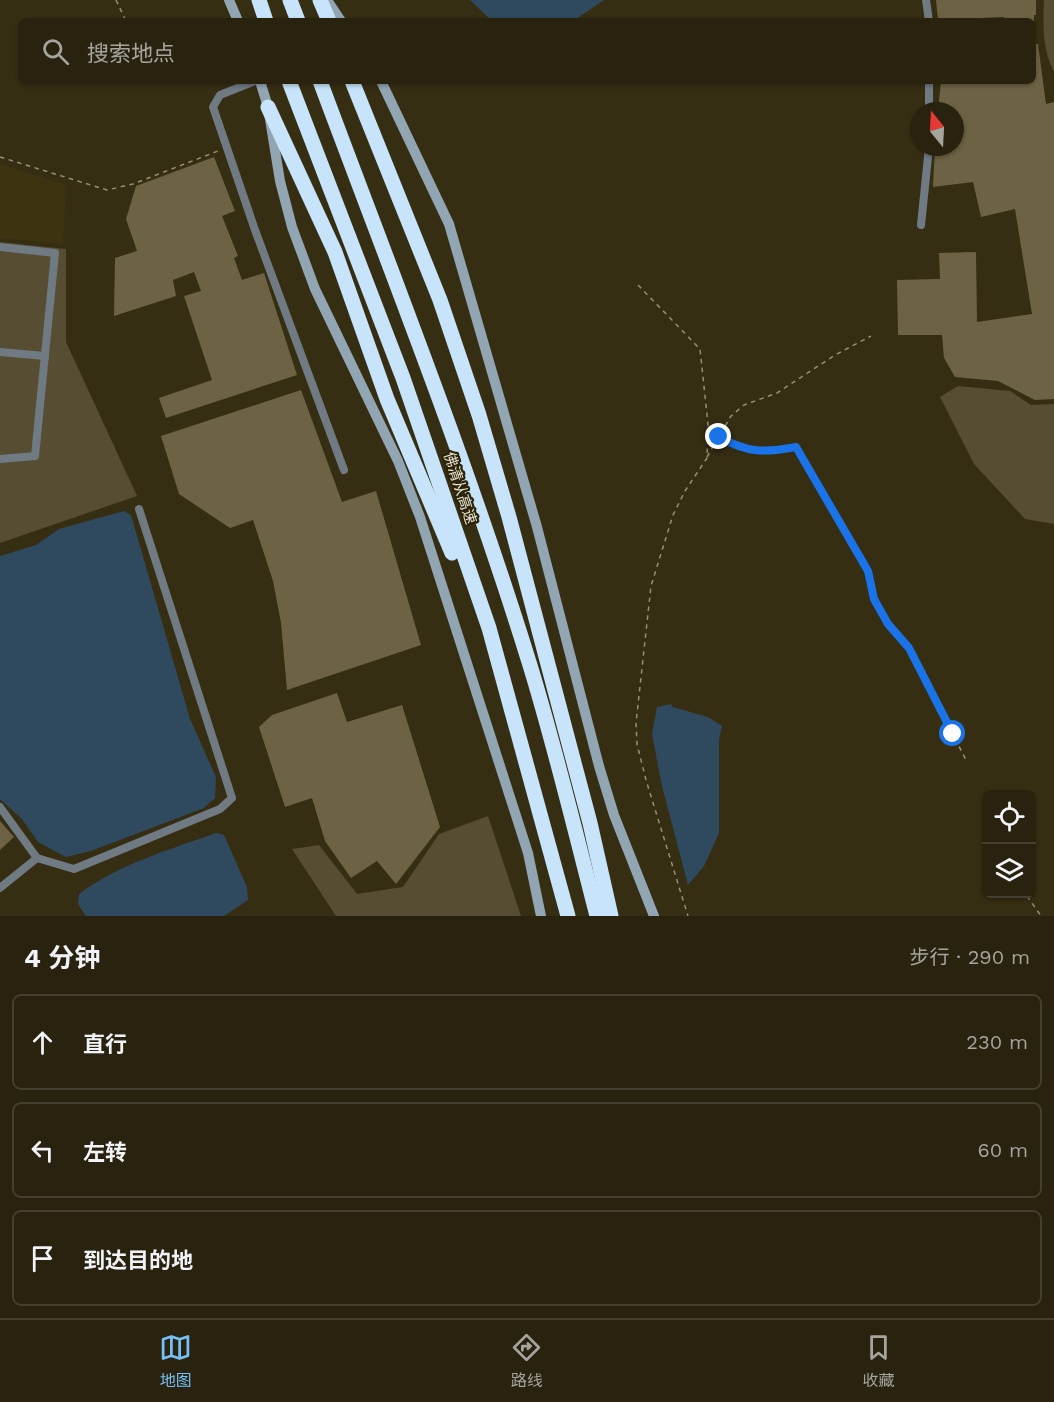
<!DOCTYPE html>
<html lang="zh">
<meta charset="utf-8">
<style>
:root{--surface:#28220e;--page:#302a17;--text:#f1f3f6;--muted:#a5a49e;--line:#443f2e;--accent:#75c0f6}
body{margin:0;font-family:"Work Sans","Noto Sans SC",sans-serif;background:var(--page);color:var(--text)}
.controls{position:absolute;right:18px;bottom:18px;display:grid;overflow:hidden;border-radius:9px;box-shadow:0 2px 4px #0004}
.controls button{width:54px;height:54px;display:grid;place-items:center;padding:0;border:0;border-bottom:2px solid var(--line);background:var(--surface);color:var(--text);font:30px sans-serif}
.compass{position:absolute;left:910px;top:102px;width:54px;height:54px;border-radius:50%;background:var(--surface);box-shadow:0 2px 4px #0004;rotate:342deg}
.stop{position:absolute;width:18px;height:18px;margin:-14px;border:4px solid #1a73e8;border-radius:50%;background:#fff}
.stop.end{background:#1a73e8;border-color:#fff;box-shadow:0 2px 6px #0008}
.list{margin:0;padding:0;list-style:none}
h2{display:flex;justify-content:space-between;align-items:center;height:78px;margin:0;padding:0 24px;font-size:26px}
h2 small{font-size:20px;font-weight:400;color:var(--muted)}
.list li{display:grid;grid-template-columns:39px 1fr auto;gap:18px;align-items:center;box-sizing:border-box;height:96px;margin:0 12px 12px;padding:0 12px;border:2px solid var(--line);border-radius:9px}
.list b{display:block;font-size:22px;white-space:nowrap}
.list em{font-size:20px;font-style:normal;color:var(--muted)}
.icon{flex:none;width:33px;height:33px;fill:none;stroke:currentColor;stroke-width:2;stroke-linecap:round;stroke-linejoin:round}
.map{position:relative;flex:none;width:1054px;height:916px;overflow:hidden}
.search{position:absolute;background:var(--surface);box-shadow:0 2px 4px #0004;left:18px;right:18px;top:18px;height:66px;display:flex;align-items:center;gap:15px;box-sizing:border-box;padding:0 21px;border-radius:9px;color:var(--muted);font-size:22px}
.sheet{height:402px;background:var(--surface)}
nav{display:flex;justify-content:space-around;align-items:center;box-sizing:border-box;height:84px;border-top:2px solid var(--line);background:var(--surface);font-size:16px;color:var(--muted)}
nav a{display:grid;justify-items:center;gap:3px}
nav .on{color:var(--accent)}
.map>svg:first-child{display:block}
.built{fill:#3d3310}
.green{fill:#564d32}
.water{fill:#2f4a5e}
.building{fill:#6d6344}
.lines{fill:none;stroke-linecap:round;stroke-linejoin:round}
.path{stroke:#958f79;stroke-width:1.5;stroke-dasharray:4.5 4.5;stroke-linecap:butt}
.minor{stroke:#6f7a83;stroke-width:8}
.secondary{stroke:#92a5b3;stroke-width:10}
.motorway{stroke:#c7e4fa;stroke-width:15}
.route{stroke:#1a73e8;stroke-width:8}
.labels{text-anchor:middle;stroke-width:4.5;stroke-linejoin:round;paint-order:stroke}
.street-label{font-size:15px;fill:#e9e4d4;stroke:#2c2409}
</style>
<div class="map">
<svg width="1054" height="916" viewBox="0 0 1054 916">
<rect width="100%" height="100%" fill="#362e13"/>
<polygon class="built" points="0,164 66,185 63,244 0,238"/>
<g class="green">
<path d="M1044,0H1054V71C1042,51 1043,22 1044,0Z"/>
<polygon points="0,242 66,249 66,342 137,496 0,543"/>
<polygon points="958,386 1010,391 1031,405 1054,404 1054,524 1025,519 974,464 940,397"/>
<polygon points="488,816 521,916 336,916 292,849 319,845 357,894 403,887 439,834"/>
</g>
<g class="water">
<polygon points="470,0 604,0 573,21 492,21"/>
<polygon points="124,511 131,515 190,719 216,777 215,798 204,808 91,851 66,857 38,842 22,819 0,799 0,556 36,545 59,529"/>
<polygon points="671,704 673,707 708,717 722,726 719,740 719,833 704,866 688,885 662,786 652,734 657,707"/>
<path d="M216,833L224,835L247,887L248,900L224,916H86L78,904L79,894C119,864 169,850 216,833Z"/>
</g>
<g class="building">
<polygon points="936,0 1036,0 1036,15 1034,15 1034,21 1004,21 1004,17 938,20"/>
<polygon points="1033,44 1038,44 1046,104 1054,102 1054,399 1035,400 998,381 955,377 944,358 942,335 898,335 897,280 940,279 939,253 976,252 977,322 1032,314 1015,209 981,217 973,182 933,187 935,147 955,147 955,111 938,111 941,81 1033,81"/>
<polygon points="214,157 235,211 222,216 238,256 234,258 242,280 264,273 297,375 166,418 159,398 212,380 184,296 201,291 194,272 173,280 176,296 114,316 115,258 137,251 126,219 136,186"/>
<polygon points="301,390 342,502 376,491 421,645 287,690 281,623 273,581 253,520 230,528 179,494 161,436"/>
<polygon points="337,693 347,722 402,705 440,827 396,884 377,861 351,878 325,841 312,798 285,807 259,727 272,715"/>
<polygon points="0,821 14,837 0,850"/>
</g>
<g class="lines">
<g class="path">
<polyline points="116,0 126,21"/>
<polyline points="0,157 107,190 133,184 218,151"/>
<polyline points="638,285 700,349 708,424 707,458 685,491 673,515 651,586 636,723 637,744 646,780 688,916"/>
<path d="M719,437C747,453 764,453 796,447L868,571L874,599L888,624L909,648L967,762"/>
<polyline points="707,457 731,416 744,405 777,393 835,355 871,336"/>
<polyline points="1027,896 1041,916"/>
</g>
<g class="minor">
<polyline points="926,0 929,21"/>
<polyline points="255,81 220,95 213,107 255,230 344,470"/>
<polyline points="929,111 929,81"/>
<polyline points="921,225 929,147"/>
<polyline points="0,247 55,253 35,456 0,459"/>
<polyline points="0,352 45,356"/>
<polyline points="0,807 37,858"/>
<polyline points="0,888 37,858 74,869 220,809 232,798 139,509"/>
</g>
<g class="secondary">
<polyline points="229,0 238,21"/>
<polyline points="327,0 341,21"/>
<polyline points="260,81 268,107 280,181 292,227 315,289 398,461 420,517 528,853 541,916"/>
<polyline points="381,81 449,224 537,527 599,766 614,815 654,916"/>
</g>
<g class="motorway">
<polyline points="259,0 266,21"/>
<polyline points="290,0 298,21"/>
<polyline points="320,0 329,21"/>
<polyline points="289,81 403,378 489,628 568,916"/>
<path d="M320,81C392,274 468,465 529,662C555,746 575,831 597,916"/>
<polyline points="352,81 440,300 479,415 509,517 590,823 611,916"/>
<polyline points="268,107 335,252 387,399 452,553"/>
</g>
</g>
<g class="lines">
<path class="route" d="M719,437C748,453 764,453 796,447L868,571L874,599L888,624L909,648L953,734"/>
</g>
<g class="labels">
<g class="street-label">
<text transform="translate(460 488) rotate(72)" y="5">佛清从高速</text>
</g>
</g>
</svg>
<div class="controls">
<button><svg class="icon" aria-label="locate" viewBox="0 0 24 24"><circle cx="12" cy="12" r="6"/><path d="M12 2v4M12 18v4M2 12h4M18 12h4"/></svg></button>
<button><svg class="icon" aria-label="layers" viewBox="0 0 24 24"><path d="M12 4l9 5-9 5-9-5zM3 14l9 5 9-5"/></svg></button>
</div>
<svg class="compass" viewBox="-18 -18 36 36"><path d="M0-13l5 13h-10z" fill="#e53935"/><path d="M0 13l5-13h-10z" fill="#a5a49e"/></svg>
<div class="stop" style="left:953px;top:734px"></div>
<div class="stop end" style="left:719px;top:437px"></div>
<div class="search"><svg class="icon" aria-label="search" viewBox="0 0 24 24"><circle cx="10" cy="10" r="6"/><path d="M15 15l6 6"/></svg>搜索地点</div>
</div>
<section class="sheet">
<h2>4 分钟<small>步行 · 290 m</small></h2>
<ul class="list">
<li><svg class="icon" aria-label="ahead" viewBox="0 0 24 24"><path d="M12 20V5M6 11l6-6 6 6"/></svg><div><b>直行</b></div><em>230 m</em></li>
<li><svg class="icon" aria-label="left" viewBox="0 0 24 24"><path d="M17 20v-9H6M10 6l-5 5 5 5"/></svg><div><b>左转</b></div><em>60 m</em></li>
<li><svg class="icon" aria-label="arrive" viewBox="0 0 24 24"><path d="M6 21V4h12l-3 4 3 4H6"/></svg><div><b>到达目的地</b></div></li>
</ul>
</section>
<nav>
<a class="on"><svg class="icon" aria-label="map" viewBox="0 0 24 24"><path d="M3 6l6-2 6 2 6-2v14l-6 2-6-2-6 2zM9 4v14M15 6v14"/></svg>地图</a>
<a><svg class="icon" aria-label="directions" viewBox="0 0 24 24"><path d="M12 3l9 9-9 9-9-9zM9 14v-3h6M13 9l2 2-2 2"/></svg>路线</a>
<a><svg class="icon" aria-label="saved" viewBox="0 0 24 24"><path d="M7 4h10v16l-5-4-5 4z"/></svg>收藏</a>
</nav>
